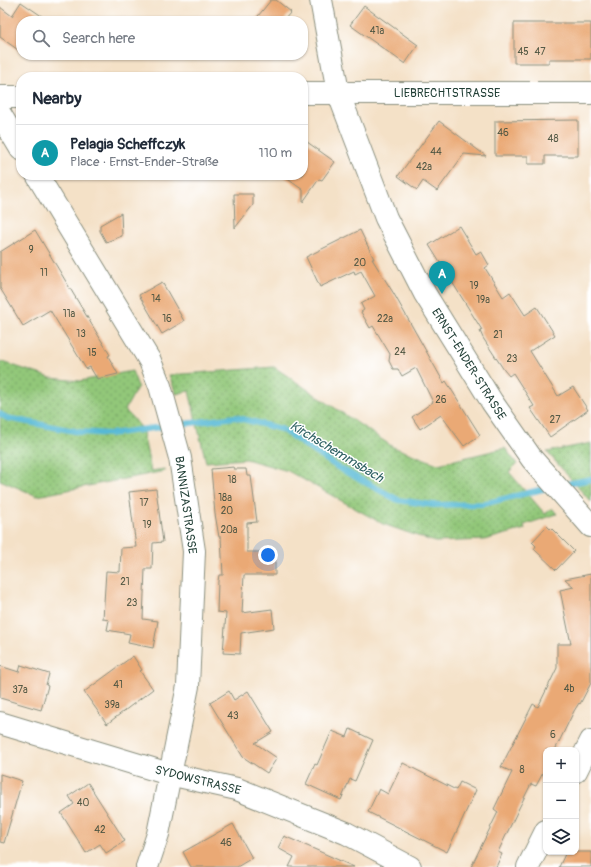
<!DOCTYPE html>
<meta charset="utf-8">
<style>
:root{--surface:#fff;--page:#f6f6f7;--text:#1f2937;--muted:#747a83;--line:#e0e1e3;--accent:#0b8043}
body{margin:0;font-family:Pangolin,sans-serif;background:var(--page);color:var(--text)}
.controls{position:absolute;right:12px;bottom:12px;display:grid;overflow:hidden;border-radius:8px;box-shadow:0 1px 3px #0004}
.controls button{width:36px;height:36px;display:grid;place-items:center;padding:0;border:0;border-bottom:1px solid var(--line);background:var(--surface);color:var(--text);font:20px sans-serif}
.you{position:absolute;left:268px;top:555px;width:14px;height:14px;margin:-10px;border:3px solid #fff;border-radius:50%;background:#1a73e8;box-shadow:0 0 0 6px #1a73e833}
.badge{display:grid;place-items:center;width:26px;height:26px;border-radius:50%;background:var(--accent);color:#fff;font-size:13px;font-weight:700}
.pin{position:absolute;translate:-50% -33px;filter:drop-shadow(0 1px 2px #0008)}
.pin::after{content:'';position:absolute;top:21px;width:14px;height:12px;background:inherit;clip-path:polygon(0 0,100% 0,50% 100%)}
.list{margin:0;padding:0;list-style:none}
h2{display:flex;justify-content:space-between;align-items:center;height:52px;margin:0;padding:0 16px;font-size:17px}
h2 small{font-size:13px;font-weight:400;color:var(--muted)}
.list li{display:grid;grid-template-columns:26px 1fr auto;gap:12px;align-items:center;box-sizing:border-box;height:56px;padding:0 16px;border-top:1px solid var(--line)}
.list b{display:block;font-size:15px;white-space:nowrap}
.list p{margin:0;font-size:13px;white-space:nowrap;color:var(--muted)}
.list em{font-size:13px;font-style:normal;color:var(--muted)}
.icon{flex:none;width:22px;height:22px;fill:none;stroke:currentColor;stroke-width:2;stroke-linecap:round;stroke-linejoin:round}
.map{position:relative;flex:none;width:591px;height:867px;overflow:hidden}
.search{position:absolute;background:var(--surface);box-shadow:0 1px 3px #0004;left:16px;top:16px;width:292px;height:44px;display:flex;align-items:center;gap:10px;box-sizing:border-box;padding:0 14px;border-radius:16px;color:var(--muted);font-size:15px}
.panel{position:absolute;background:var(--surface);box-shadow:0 1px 3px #0004;left:16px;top:72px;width:292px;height:108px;border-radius:16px}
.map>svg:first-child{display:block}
.green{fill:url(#green-dots);stroke:#588256}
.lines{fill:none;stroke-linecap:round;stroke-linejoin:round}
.stream{stroke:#56b9d5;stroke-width:6}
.building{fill:#eaa975}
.minor-casing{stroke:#8a8f7e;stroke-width:24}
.minor{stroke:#fff;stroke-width:22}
.labels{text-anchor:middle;stroke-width:3;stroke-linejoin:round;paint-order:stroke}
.number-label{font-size:10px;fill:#525844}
.street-label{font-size:12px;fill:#1f3d34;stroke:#fff}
.water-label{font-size:13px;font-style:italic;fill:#306264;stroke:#fff}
</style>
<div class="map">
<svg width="591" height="867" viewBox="0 0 591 867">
<defs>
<pattern id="green-dots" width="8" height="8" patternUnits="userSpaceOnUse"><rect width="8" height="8" fill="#92c779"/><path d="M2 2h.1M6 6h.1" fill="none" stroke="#77a364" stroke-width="1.8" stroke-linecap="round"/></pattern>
</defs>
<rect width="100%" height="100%" fill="#fff"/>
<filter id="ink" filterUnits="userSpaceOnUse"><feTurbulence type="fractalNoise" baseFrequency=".025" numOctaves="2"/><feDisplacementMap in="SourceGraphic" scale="8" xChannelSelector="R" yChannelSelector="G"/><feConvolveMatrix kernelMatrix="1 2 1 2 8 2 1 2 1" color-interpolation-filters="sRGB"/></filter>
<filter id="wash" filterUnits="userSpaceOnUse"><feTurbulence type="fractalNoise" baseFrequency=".012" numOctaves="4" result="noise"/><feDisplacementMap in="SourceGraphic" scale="16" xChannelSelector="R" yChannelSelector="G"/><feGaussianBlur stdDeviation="0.9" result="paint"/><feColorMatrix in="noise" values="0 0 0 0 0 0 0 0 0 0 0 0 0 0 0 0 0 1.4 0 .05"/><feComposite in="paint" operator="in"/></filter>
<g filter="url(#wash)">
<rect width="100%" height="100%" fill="#f4e1c7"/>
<g class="green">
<polygon points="0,361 51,378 80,381 132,371 138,386 125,410 142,428 151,471 164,469 165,471 37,496 0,480"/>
<polygon points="274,367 393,447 438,464 505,448 517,464 509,472 545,514 552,508 557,514 524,525 525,529 484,540 435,542 383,524 288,471 246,459 206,462 189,391 176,394 169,375"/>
<polygon points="591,443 591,502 547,452"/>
</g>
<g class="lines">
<g class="stream">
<polyline points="0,414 7,418 80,432 110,434 235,417 281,429 339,468 398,500 433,505 483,504 551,487"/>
<polyline points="562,485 591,479"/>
</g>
</g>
<g id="blocks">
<g class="building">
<polygon points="271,0 276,0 291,12 283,21 254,21"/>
<polygon points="21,2 49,21 21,21 21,52 0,37 0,7 12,16"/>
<polygon points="364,6 418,45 405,64 350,25"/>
<polygon points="514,23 591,23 591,59 549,59 549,63 514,63"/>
<polygon points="578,120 578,156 545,156 545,164 528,164 528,156 495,156 495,121"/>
<polygon points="439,121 486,156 464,154 437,191 423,181 417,190 398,176"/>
<polygon points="303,139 335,162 322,180 319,179 303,202 303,190 282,175 303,175"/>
<polygon points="234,194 253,194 253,205 235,228"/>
<polygon points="121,213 122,236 106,242 100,231 100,225"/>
<polygon points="459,226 476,254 481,251 489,265 485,268 503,297 510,292 525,315 537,307 555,335 530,351 558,396 573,387 588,410 550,437 530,408 534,406 513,373 509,376 504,370 483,338 480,331 482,330 429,245"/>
<polygon points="35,230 110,355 108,356 118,374 97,379 90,367 86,369 50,310 23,326 0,288 0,252"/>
<polygon points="360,230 374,259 372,259 394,294 444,383 446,381 480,435 464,446 441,415 420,429 412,417 433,402 416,368 402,376 398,369 393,369 389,361 390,354 373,326 370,328 361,312 364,310 361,304 375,296 361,271 355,274 354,271 320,287 306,257"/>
<polygon points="162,282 184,321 162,334 139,295"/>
<polygon points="234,467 234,469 246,469 247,476 251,476 257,522 247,523 247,552 275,552 275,575 244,575 242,613 272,609 274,628 241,633 240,654 223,653 226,613 217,612 218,581 219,575 223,575 221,537 219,537 215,514 211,469"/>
<polygon points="156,489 163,542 153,543 152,569 145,569 143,619 158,621 153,648 128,643 130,634 107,630 109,620 103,619 106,571 120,572 121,548 136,547 129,492"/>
<polygon points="547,526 551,530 552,529 574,551 556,570 534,549 536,546 532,542"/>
<polygon points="591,574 591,683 580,704 579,703 574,711 555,750 546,750 546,765 544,771 536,786 531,784 519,808 498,852 502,854 496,867 471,867 498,812 494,809 512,772 501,767 533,704 538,707 557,668 557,644 571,644 560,590 574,587 565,579"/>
<polygon points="133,656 142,670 140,671 153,689 107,724 84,692"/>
<polygon points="21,665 49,674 46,685 48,686 41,710 0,698 0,666 19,672"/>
<polygon points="229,691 234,700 248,691 273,732 255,743 277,758 267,773 243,757 210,703"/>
<polygon points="350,729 373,740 355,781 350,779 341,800 306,784 315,764 317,765 332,731 347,737"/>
<polygon points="403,763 456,790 460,782 476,790 447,852 368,812 379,789 388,794"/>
<polygon points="0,774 22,781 4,843 0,842"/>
<polygon points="88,783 125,841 106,853 100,844 86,853 61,813 74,804 69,796"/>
<polygon points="233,824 252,858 237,867 191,867 183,852"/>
<polygon points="284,836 314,849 354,867 289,867 294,857 278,848"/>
<polygon points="566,852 591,852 591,867 559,867"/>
</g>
</g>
</g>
<g filter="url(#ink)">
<use href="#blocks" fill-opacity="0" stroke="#8a8f7e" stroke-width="1"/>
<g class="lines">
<g class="minor-casing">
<g id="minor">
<polyline points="321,0 338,92 386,218 425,294 492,402 532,459 591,526"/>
<polyline points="303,93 591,93"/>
<polyline points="0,97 21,97"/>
<polyline points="0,114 21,149"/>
<polyline points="37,175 150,361 160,386 180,458 194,551 188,686 158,834 147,867"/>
<polyline points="0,723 169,774 237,789 346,833 410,867"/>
<polyline points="576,771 591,741"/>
<polyline points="528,867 546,831"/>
</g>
</g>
<use href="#minor" class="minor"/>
</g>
</g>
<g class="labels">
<g class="number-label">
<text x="377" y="34">41a</text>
<text x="523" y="55">45</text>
<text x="540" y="55">47</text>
<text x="503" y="136">46</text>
<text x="553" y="142">48</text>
<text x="436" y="155">44</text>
<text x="424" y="170">42a</text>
<text x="31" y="253">9</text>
<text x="360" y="266">20</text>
<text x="44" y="276">11</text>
<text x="474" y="289">19</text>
<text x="156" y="302">14</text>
<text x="483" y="303">19a</text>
<text x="69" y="317">11a</text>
<text x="167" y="322">16</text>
<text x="385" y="322">22a</text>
<text x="81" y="337">13</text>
<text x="498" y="338">21</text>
<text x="400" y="355">24</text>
<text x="92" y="356">15</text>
<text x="512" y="362">23</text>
<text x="441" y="403">26</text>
<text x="555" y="423">27</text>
<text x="232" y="483">18</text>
<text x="225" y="501">18a</text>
<text x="144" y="506">17</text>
<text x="227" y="514">20</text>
<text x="147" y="528">19</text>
<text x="229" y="533">20a</text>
<text x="125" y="585">21</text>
<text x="132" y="606">23</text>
<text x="118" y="688">41</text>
<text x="569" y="692">4b</text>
<text x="20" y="693">37a</text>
<text x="112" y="708">39a</text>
<text x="233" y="719">43</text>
<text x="553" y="738">6</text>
<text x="522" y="773">8</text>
<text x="83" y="806">40</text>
<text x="100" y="833">42</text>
<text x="226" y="846">46</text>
</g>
<g class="street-label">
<text x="447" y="97">LIEBRECHTSTRASSE</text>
<text transform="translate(469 364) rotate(58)" y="4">ERNST-ENDER-STRASSE</text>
<text transform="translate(186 505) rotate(82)" y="4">BANNIZASTRASSE</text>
<text transform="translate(198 780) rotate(14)" y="4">SYDOWSTRASSE</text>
</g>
<g class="water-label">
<text transform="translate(337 451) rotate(31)" y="5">Kirchschemmsbach</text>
</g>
</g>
</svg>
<div class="controls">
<button>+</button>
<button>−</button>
<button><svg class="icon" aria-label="layers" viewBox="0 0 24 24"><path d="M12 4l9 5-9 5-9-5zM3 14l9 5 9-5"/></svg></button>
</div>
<div class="you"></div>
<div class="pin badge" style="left:442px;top:294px;background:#0f9aa8">A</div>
<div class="search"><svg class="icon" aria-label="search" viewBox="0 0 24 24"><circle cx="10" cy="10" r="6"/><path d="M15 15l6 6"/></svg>Search here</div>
<section class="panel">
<h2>Nearby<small></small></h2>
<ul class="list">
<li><span class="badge" style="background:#0f9aa8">A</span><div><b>Pelagia Scheffczyk</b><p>Place · Ernst-Ender-Straße</p></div><em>110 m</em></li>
</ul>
</section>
</div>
